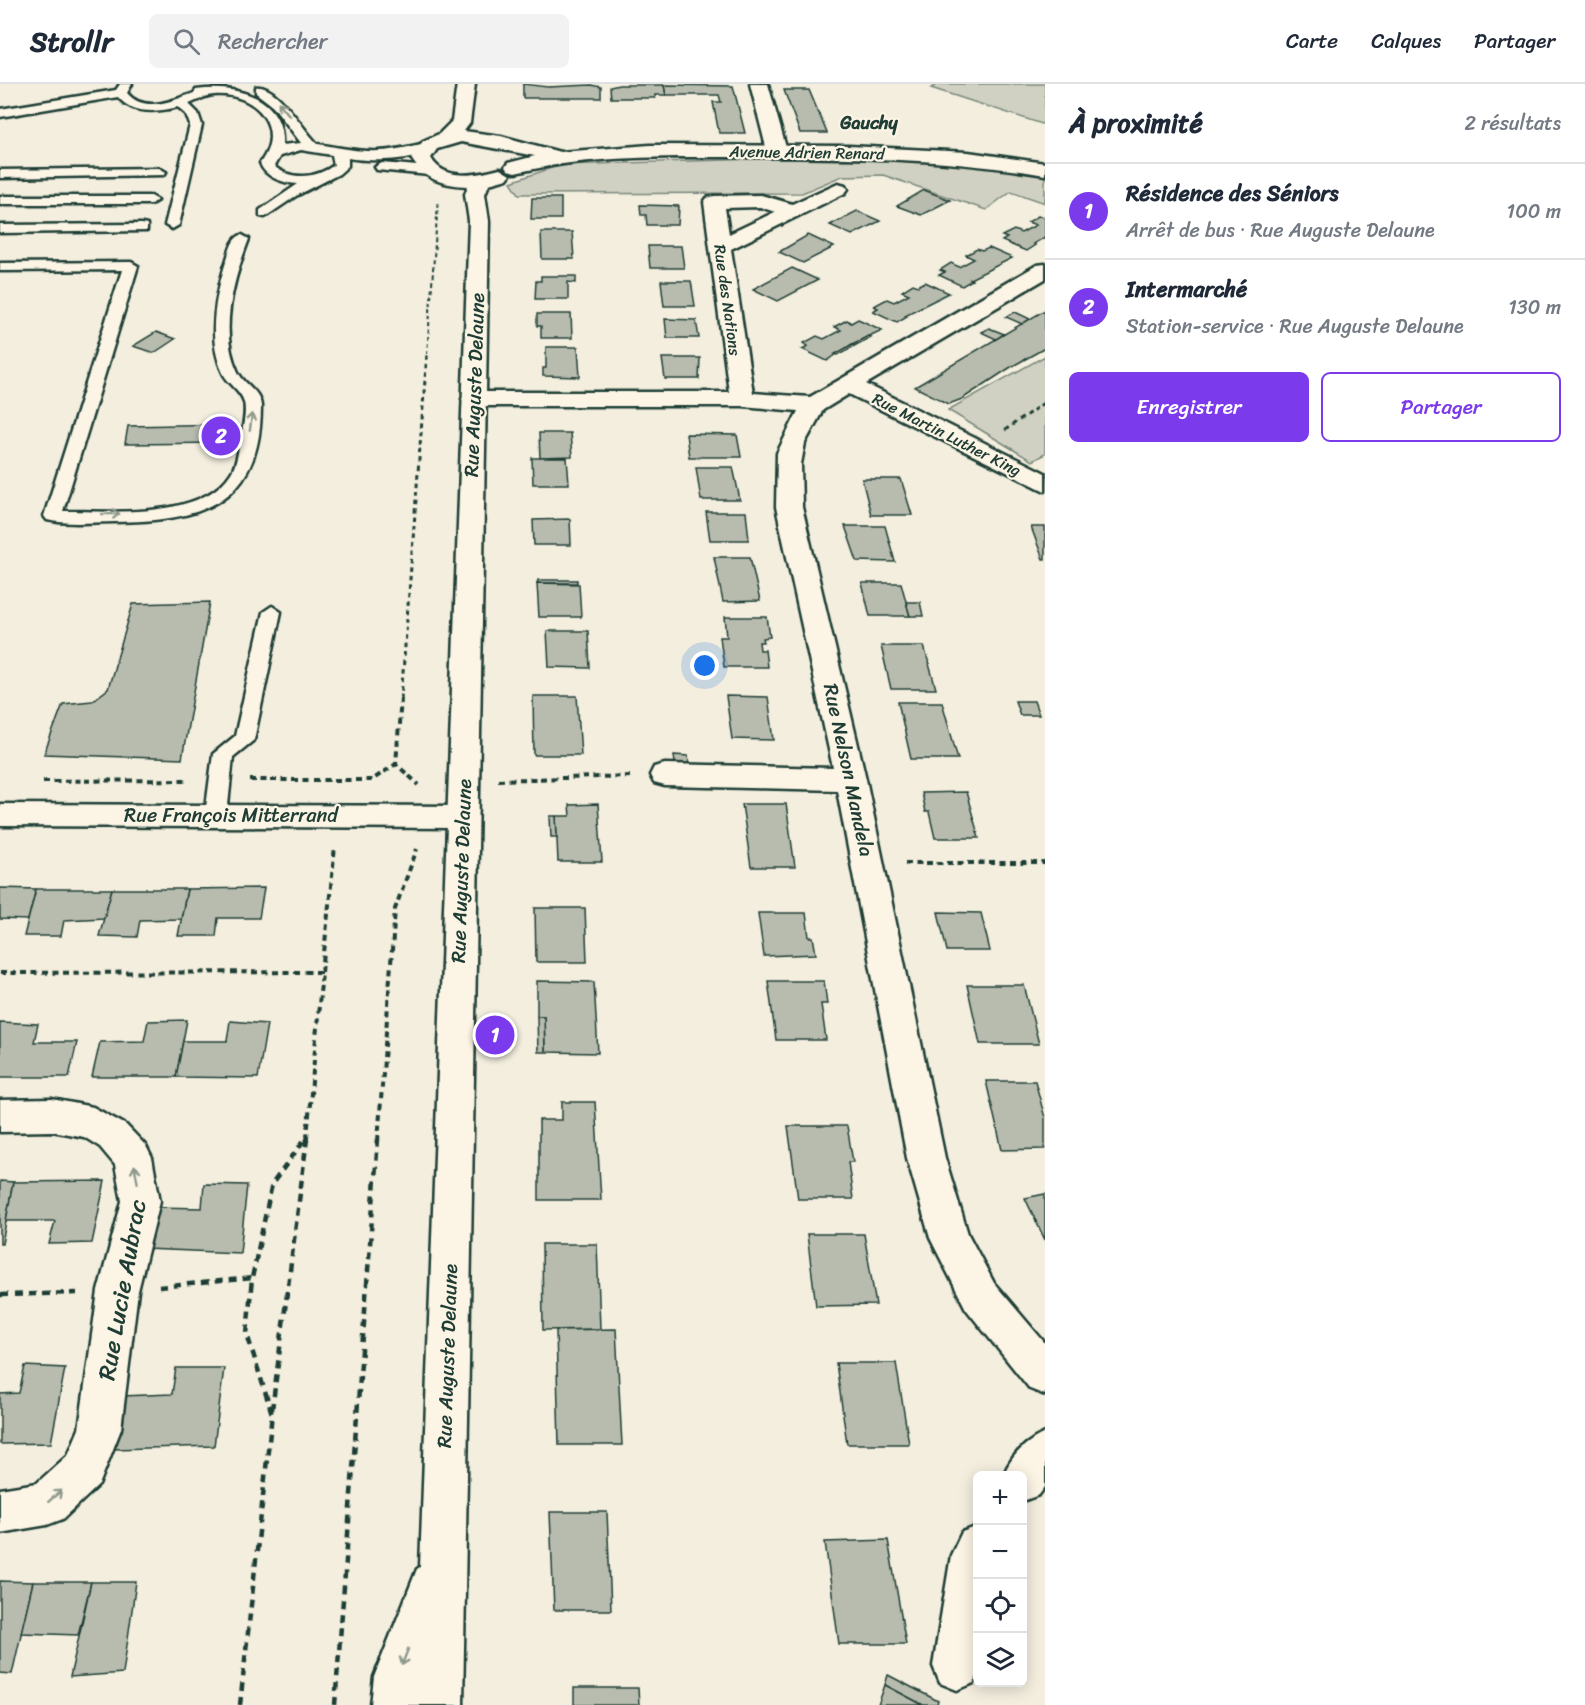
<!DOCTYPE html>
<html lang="fr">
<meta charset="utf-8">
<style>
:root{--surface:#fff;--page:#f2f2f3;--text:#1f2937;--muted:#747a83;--line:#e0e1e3;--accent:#7c3aed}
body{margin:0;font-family:Sriracha,sans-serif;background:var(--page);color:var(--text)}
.controls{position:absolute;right:18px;bottom:18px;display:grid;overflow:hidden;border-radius:9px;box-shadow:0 3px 15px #0003}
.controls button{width:54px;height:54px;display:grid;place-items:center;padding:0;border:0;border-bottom:2px solid var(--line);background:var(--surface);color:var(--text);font:30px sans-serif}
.you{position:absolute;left:705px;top:582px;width:21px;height:21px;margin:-15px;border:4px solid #fff;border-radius:50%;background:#1a73e8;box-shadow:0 0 0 9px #1a73e833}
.badge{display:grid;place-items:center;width:39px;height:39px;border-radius:50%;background:var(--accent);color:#fff;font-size:20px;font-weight:700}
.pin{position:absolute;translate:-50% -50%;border:3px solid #fff;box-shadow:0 2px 6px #0006}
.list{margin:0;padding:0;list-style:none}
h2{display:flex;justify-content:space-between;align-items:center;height:78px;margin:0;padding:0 24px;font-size:26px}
h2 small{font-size:20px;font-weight:400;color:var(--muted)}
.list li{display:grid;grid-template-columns:39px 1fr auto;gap:18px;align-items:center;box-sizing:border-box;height:96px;padding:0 24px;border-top:2px solid var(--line)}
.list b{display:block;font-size:22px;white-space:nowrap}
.list p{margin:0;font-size:20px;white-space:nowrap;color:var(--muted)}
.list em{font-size:20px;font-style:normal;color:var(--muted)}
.actions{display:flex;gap:12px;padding:18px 24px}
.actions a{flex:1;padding:14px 0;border:2px solid var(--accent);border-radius:9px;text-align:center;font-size:21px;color:var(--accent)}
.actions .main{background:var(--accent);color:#fff}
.icon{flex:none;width:33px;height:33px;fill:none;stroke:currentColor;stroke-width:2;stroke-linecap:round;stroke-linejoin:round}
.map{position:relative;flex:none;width:1045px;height:1621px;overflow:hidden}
header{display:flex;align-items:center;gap:36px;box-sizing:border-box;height:84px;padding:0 30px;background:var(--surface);border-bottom:2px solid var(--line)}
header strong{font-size:28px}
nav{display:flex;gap:33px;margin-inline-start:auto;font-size:21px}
.search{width:420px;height:54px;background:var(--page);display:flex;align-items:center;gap:15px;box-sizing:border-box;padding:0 21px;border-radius:9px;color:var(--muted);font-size:22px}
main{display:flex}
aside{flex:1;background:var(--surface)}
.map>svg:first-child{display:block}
.green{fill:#d0d1c2;stroke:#78877b;stroke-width:1.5}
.building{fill:#b8bcae;stroke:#1f3d34;stroke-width:1.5}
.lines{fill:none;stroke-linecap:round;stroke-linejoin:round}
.lane-casing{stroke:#1f3d34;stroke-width:5}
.street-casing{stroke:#1f3d34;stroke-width:5}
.secondary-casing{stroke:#1f3d34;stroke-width:5}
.path-far3{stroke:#1f3d34;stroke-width:2;stroke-dasharray:4 3;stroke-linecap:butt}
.path-far2{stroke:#1f3d34;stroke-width:3;stroke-dasharray:4.5 4;stroke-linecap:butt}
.path-far1{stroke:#1f3d34;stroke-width:4;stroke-dasharray:6 4.5;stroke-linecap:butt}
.path{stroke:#1f3d34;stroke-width:4.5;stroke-dasharray:8 6;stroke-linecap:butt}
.lane{fill:#fcf5e5;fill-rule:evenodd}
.street{fill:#fcf5e5;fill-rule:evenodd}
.secondary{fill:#fcf5e5;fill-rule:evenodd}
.oneway{stroke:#8e998c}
.labels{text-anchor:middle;stroke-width:4.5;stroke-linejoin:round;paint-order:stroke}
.far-street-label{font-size:16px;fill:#1f3d34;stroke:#fcf5e5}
.far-quarter-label{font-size:18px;font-weight:bold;fill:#1f3d34;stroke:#fcf5e5}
.street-label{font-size:20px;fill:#1f3d34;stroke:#fcf5e5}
.near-street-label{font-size:24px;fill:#1f3d34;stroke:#fcf5e5}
</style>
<header>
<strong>Strollr</strong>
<div class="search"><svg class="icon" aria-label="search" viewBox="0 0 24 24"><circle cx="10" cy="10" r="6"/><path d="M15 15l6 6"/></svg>Rechercher</div>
<nav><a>Carte</a><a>Calques</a><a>Partager</a></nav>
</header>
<main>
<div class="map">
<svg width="1045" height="1621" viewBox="0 0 1045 1621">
<rect width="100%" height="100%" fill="#f3eede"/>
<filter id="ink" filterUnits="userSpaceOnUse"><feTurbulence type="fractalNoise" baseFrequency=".0167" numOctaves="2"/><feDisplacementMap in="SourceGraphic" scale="12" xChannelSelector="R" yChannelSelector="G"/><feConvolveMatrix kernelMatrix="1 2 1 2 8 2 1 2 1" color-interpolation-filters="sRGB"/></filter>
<g filter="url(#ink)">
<g class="green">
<polygon points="938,0 1045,0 1045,41 931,4"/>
<path d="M758,75C854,76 950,74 1045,91V119L1011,107L986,126L883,91L842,92L802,109L519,110L511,98L560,81Z"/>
<polygon points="1045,272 1045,370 1032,377 948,326"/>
</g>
<g class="building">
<polygon points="523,0 548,3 591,1 601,3 601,14 523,14"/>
<polygon points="619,1 664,1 666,11 655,11 655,14 611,14 610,3"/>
<polygon points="664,1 733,2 745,49 719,49 713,18 721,18 719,11 666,11"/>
<polygon points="784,6 809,6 827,49 800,49"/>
<polygon points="924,106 950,116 921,131 897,122"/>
<polygon points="532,114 561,114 561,135 531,135"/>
<polygon points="640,121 679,122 678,141 647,141 646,131 641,131"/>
<polygon points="857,127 880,137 852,151 830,141"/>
<polygon points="1038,132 1045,133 1045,153 1033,160 1035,161 1026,167 1002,157 1007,154 1002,152 1014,146 1021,149 1036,141 1028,138"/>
<polygon points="541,148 572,148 574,175 542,175"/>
<polygon points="808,151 834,163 803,179 779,168"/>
<polygon points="648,162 681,162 684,184 650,184"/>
<polygon points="989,164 1012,174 970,195 972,196 962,202 939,191 945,188 940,186 951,179 959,183 974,175 966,171 977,165 982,167"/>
<polygon points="792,184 818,196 778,217 753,205"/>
<polygon points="541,192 576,192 576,199 568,198 568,215 535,215 536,197 541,197"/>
<polygon points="661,197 691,197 695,222 664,222"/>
<polygon points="925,198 949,209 905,231 907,232 897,238 873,227 878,224 874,222 887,215 894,218 909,210 902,207 913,200 918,202"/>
<polygon points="1045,226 1045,264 1011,283 962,315 949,320 915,303"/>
<polygon points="1015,228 1030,235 1022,240 1006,233"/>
<polygon points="537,230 571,230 572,254 541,254 541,242 537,242"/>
<polygon points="665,235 696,236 699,254 667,254"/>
<polygon points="858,235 882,246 852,260 827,277 802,265 808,262 804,259 817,252 824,255 841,246 834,243 847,236 851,239"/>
<polygon points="989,244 1004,250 996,255 981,248"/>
<polygon points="156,248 175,255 154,269 133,262"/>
<polygon points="868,252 871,253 838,271 835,270"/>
<polygon points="546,263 578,263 580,293 543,292 543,284 546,284"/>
<polygon points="662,274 700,274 699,295 665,295"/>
<polygon points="231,340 226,359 125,360 128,342"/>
<polygon points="539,349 570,349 572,373 540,374"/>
<polygon points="686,350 737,351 741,373 689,373"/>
<polygon points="532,374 567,374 569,400 533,400"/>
<polygon points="696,383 733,383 740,416 701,416"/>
<polygon points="862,395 901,395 912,431 871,431"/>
<polygon points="706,428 746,428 749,456 710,456"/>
<polygon points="570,435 571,461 534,461 533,436"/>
<polygon points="845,442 885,442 895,478 857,477"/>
<polygon points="1031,443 1045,443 1045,475 1043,475"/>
<polygon points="714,473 750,473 760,517 723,518"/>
<polygon points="538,496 577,496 577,499 537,499"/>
<polygon points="537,499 579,500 581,533 539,533"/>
<polygon points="862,499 901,499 910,532 870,532"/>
<polygon points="210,518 182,675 44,670 63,620 92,617 108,605 133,520"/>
<polygon points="906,518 920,518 923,532 910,532"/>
<polygon points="725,533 767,533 770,553 763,554 764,558 759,558 760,566 765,566 767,583 724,583 720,553 727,553"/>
<polygon points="547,547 588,547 590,584 549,583"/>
<polygon points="881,562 924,562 936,605 891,605"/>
<polygon points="533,612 577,612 581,671 534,671"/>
<polygon points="726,612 768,613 774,656 732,655"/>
<polygon points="1015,617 1034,617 1039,631 1020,631"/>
<polygon points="898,618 942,618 958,675 911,675"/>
<polygon points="674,671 688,672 689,679 675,679"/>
<polygon points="966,708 979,754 935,754 929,728 925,728 921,709"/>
<polygon points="598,720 602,778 558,778 556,732 570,732 569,721"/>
<polygon points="742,720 786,720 795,783 751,783"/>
<polygon points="550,732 556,732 557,753 551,753"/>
<polygon points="0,804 36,805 28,836 0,835"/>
<polygon points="264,804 259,834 218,834 216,852 178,852 187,805"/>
<polygon points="36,805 112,805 104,834 64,836 61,852 24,852"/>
<polygon points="112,805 187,805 181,835 140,836 137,853 99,852"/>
<polygon points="535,824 585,824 587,878 536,878"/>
<polygon points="938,828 981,829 990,867 947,867"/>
<polygon points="758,829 806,829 809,853 813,853 816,870 764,872"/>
<polygon points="537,897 594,898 598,969 545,968 544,932 537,932"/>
<polygon points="768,897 824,897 827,920 821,920 826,956 776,956"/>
<polygon points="967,901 1024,901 1039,960 980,960"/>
<polygon points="537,932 544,932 545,968 538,968"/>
<polygon points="187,936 176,993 92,993 100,958 144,957 148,937"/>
<polygon points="230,937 267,940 258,994 176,993 183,957 227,957"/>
<polygon points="0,938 38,940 34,958 77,958 69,993 0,993"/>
<polygon points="986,997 1035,997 1045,1034 1045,1065 1002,1066"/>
<polygon points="562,1018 595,1018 601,1116 539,1116 539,1036 562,1036"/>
<polygon points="788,1042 847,1042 853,1078 848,1078 853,1115 798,1115"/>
<polygon points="0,1097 13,1098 2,1160 0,1160"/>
<polygon points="105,1097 92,1159 49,1160 55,1137 6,1137 13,1098"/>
<polygon points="204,1100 247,1101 240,1169 145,1165 154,1123 202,1124"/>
<polygon points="1045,1110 1045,1156 1025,1114"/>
<polygon points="807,1150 864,1150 876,1221 816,1222"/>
<polygon points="542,1160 597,1160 600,1245 543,1246"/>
<polygon points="616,1245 622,1361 559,1361 556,1246"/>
<polygon points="836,1279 896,1279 909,1360 847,1360"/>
<polygon points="25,1282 65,1284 51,1359 0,1360 0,1310 19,1309"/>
<polygon points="176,1284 224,1284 214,1362 114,1365 122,1312 172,1310"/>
<polygon points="550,1428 607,1428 611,1526 554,1526"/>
<polygon points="888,1456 906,1560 839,1560 825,1458"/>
<polygon points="0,1497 33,1498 12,1590 0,1589"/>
<polygon points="33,1498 91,1498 78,1551 21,1549"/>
<polygon points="91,1498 136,1498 123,1589 70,1593"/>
<polygon points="888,1591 938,1617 937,1621 923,1621 885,1601"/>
<polygon points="885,1601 923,1621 878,1621"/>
<polygon points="574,1604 638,1604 639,1621 574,1621"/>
</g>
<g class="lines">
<g class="lane-casing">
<g id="lane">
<path d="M120,0H132L127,9C145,30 173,16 194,9L196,6C236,0 285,13 282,61L301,59L273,22L256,9V3C278,0 303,47 318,60C368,69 379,71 429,58L436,62C419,78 369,78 348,74V82L339,90L296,112L265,133L260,132V126L298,100C284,99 265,94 260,79C287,43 255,8 214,11C203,12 200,16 189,20L198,29L202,41L179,141L172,145L165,141L190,41L186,30L178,23C158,28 132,31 118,13L0,33V25L116,6ZM301,66L332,71L334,81C317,94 291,97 274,82L280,72Z"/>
<polygon points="382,79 429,83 436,87 429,91 377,86 375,83"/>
<polygon points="159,84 166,88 164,91 0,94 0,86"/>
<polygon points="0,112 151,112 158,116 151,120 0,120"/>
<polygon points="142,140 147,141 147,147 0,149 0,141"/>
<path d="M242,151L249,155C234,194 218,248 238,288C245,302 262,307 261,325C260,422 198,437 115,438C93,438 68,441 47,436L44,432L122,186L0,187V179L131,178L138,182L63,427C112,427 201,436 231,389C237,380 238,368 240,358C242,346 247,330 244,318C241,306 228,300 223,289C207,256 215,214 225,181C229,171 231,153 242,151Z"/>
<polygon points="272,522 281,528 254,656 233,673 227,731 224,736 216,739 208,736 205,731 213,670 235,652 263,528"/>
</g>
</g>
<g class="street-casing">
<g id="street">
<polygon points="750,0 768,0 787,67 784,71 770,71 767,67"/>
<path d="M838,99L845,101L848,105L845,109L731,165L753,309L810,313L1037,181L1045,180V195L866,300L1045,389V407L849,310L823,326L805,359L801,380L802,423L866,695L945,1074L968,1150L994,1199L1045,1259V1311L1030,1305L966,1225L930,1154L907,1074L837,706L665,702L654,699L650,691L654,683L665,680L833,684L776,423L777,369L798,327L742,322H474L466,320L462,315L466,310L474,308H729L704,118L707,114L714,112L761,111L792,120ZM760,123L775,128L729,150L725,124Z"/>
<polygon points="0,720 462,722 473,725 478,733 473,741 462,744 0,742"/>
<polygon points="52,1015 93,1023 126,1041 146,1062 152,1074 160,1117 138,1207 121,1345 99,1401 63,1435 47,1441 0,1449 0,1405 37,1399 68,1371 79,1345 98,1207 122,1117 115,1081 100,1063 84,1053 52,1047 0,1048 0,1016"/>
<path d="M1045,1349V1403L1039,1411L1023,1417V1392H1003C1011,1372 1026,1357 1045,1349Z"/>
<polygon points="978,1442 978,1590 974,1599 957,1606 940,1599 933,1582 951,1471 962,1448"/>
</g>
</g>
<g class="secondary-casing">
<path id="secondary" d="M457,0H475L470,39L464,47L501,52L560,68L650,61L849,62L968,68L1045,79V91C944,74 843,73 741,73C665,73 590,71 515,89L508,87L505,83L508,79L535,72L461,58L437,65L431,74C444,98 478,91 500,85L510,91L507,95L489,100L485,110L489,137L463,1621H371L374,1593L417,1485L420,1483L469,137L465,110L468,102C444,101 424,96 411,74L423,57L439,50L452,37Z"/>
</g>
<polyline class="path-far3" points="427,270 438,118"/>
<g class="path-far2">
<polyline points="1005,346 1045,318"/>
<polyline points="401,615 427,269"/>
</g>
<g class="path-far1">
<polyline points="401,614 396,680 419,701"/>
<polyline points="250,696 372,696 396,680"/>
<polyline points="498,696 632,692"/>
<polyline points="43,697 188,696"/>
<polyline points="905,779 1045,779"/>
<polyline points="322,888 335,763"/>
<polyline points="0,889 322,888 307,1053 304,1057"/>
<polyline points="307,1057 307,1054"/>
<polyline points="378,1057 395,825 417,765"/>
</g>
<g class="path">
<polyline points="159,1203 252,1194"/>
<polyline points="0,1211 77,1209"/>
<polyline points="272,1326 307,1055"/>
<polyline points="240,1621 272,1330 247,1250 252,1194 272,1100 305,1055"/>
<polyline points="335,1621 378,1055"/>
</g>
<use href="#lane" class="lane"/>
<use href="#street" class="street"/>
<use href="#secondary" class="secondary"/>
</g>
<defs><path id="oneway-shaft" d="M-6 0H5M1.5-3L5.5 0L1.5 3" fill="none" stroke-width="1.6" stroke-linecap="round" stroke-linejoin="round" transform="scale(1.5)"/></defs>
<g class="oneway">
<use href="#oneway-shaft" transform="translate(284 25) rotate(-130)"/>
<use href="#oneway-shaft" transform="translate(251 338) rotate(-82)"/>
<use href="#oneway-shaft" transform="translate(111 430) rotate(-1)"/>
<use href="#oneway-shaft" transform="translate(136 1090) rotate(-100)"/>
<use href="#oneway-shaft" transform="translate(55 1412) rotate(-41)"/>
<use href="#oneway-shaft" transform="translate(405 1573) rotate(111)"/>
</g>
</g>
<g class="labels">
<g class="far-street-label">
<text transform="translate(807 68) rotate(1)" y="6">Avenue Adrien Renard</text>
<text transform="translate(728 216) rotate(82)" y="6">Rue des Nations</text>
<text transform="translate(947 350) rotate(27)" y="6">Rue Martin Luther King</text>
</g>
<g class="far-quarter-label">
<text x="869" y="45">Gauchy</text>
</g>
<g class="street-label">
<text transform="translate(474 301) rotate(-88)" y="7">Rue Auguste Delaune</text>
<text transform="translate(849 686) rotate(78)" y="7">Rue Nelson Mandela</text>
<text x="231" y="738">Rue François Mitterrand</text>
<text transform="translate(461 787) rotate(-88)" y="7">Rue Auguste Delaune</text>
<text transform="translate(447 1272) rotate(-88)" y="7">Rue Auguste Delaune</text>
</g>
<g class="near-street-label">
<text transform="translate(122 1206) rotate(-80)" y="8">Rue Lucie Aubrac</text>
</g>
</g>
</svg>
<div class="controls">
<button>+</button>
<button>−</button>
<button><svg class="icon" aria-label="locate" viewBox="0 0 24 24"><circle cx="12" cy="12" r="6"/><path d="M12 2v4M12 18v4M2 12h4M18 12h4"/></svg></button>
<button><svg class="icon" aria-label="layers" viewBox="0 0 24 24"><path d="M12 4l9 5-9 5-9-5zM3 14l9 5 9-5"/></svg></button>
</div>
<div class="you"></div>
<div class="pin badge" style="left:495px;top:951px">1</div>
<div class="pin badge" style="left:221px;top:352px">2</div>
</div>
<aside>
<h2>À proximité<small>2 résultats</small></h2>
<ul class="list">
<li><span class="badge">1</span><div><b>Résidence des Séniors</b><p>Arrêt de bus · Rue Auguste Delaune</p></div><em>100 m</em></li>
<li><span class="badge">2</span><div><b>Intermarché</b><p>Station-service · Rue Auguste Delaune</p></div><em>130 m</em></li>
</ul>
<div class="actions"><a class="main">Enregistrer</a><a>Partager</a></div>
</aside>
</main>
